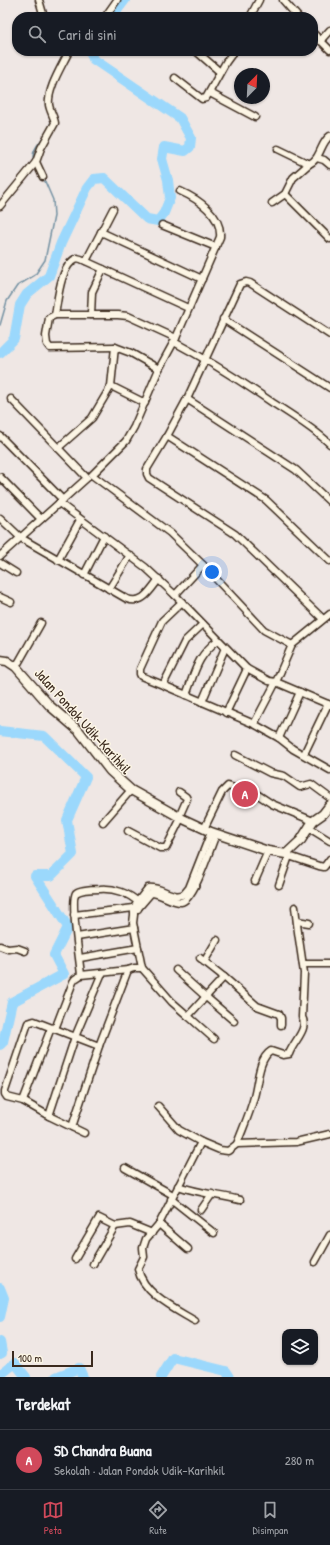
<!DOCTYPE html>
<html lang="id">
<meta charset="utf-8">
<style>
:root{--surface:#171b24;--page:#242831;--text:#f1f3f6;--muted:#9ea1a6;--line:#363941;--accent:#d1495b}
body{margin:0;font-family:"Patrick Hand",sans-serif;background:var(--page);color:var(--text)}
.controls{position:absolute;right:12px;bottom:12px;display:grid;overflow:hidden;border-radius:8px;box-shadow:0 1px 3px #0004}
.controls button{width:36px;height:36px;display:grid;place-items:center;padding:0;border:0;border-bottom:1px solid var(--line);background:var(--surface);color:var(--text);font:20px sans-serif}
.compass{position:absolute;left:234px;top:68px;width:36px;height:36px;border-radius:50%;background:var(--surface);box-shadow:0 1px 3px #0004;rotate:24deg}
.scale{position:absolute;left:12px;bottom:10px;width:81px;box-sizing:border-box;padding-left:4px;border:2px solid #3b2a1e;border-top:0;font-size:11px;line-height:14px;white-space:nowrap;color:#3b2a1e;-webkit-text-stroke:3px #fcf5e5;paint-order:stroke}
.you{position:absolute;left:212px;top:572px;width:14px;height:14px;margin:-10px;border:3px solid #fff;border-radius:50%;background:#1a73e8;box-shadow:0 0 0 6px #1a73e833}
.badge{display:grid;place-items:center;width:26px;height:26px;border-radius:50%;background:var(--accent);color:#fff;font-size:13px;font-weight:700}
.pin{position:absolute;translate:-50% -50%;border:2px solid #fff;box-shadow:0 1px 4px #0006}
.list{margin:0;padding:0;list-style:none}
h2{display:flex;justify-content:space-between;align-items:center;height:52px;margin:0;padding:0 16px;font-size:17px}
h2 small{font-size:13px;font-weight:400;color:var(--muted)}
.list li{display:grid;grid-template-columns:26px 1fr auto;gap:12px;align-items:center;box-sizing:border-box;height:60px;padding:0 16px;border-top:1px solid var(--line)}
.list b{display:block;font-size:15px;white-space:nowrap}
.list p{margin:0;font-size:13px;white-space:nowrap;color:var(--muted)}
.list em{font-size:13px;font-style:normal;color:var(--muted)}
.icon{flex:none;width:22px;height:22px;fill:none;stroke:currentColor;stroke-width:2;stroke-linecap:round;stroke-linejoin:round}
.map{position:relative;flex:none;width:330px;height:1377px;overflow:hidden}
.search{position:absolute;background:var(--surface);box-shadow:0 1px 3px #0004;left:12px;right:12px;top:12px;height:44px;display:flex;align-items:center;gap:10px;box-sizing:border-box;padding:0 14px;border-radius:16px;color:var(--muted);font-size:15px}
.sheet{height:112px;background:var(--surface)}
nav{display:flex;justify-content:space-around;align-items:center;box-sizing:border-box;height:56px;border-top:1px solid var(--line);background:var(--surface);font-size:11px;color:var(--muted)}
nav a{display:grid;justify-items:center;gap:2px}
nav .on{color:var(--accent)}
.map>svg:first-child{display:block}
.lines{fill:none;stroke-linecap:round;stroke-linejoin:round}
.stream{stroke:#7592a3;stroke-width:1.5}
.river{stroke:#9bd8fc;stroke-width:10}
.minor-casing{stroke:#3b2a1e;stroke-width:9}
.tertiary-casing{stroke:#3b2a1e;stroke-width:11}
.minor{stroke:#fcf5e5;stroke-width:6}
.tertiary{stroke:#fcf5e5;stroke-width:8}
.labels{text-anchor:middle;stroke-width:3;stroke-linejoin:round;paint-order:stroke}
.street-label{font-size:14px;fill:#3b2a1e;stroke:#fcf5e5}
</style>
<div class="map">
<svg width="330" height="1377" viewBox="0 0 330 1377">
<rect width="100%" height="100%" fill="#efe7e4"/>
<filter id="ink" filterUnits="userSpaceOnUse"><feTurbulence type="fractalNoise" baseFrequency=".025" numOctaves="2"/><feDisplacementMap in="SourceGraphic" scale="8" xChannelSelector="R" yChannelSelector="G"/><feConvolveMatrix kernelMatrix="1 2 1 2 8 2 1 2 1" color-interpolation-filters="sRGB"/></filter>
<g filter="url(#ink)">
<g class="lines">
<g class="stream">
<polyline points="36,0 41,15"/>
<polyline points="48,88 50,82 65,51"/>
<polyline points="49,115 51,121 50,125"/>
<path d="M34,162C30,152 39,143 45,135"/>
<polyline points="0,325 7,301 17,286 35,275 45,260 54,216 53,200 44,179"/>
</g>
<g class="river">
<polyline points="112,17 125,0"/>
<polyline points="0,353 14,339 20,305 27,294 49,276 61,243 87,188 94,179 104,178 147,219 158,221 164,213 170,198 168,180 162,159 164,147 185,151 190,147 191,138 180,118 93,59 90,51"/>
<polyline points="0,731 44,736 86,777 67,820 73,854 51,876 35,876 68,927 54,955 64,974 12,1002 3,1042 0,1045"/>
<polyline points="0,1288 4,1298 0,1317"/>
<polyline points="0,1342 2,1353 0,1354"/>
<polyline points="0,1375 15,1363 26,1377"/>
<polyline points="56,1377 79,1368 83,1377"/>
<polyline points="161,1377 173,1358 226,1371 230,1377"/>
</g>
<g class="minor-casing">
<g id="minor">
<polyline points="39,0 44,17"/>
<polyline points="283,0 298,17"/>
<polyline points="105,17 117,0"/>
<polyline points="250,17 259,0"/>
<polyline points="313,33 330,50"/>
<polyline points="320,41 330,30"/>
<polyline points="196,51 220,72"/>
<polyline points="175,78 202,99 206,98 226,62 234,51"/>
<polyline points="210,93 255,117"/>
<path d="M278,149L309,164C321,159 320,143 330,136"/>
<polyline points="317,158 324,160 330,165"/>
<polyline points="36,162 43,177"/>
<path d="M180,191C198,199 222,215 220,237L176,338L159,369L134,427L126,441L92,475L170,533L203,565L264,630L292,645"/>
<polyline points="285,194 330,239"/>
<polyline points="272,203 285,194 293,178 309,164"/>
<path d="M0,206L36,162L41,148L55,123C54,117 50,111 49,105C47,89 62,66 69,51"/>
<polyline points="162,225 216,247"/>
<polyline points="101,232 202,279"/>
<polyline points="86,261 113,209"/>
<path d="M55,315C58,300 60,265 77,258L81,259L188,308"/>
<polyline points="91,315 92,292 103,269"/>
<polyline points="223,319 330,388"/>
<path d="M174,342C208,360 241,381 273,403C293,416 313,428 330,444"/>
<polyline points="115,347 50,348 47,344 46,336 49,318 55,315 118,315 128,316 176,338"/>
<polyline points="187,399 296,470 330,502"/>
<polyline points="145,403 111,386 115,347 131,353 159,369"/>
<polyline points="0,436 63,500"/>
<polyline points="167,436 266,500 330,561"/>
<polyline points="58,448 92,418 111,386"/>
<polyline points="0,477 41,519"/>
<polyline points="59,503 145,567 175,595 203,565"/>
<path d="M0,518L21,538L127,599C143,605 150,590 159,579"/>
<polyline points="0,556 87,478 11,399"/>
<polyline points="58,560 80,520"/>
<polyline points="0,563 16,573"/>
<polyline points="84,575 104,536"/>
<polyline points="109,589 130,555"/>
<polyline points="175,595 247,669 269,681 276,682 330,705"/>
<polyline points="0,597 11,602"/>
<polyline points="182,602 162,621 140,669 140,674 141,676 163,685 185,641 203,624"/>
<polyline points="330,614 292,645 276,682 254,724 279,738 293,749 330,770"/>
<polyline points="323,619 235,534 149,478 147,474 147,469 167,436 187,399 240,284 246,282 250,283 330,335"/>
<polyline points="16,667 41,623"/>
<polyline points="163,685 254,724"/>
<path d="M186,695C195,672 197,656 218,640"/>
<polyline points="202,702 225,648"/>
<polyline points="226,713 247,669"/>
<polyline points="279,738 300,692"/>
<polyline points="304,754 328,704"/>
<polyline points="235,755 270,773 284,776 300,787 311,784 330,798"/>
<polyline points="179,817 187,799 186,797 179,792"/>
<polyline points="103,822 131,790"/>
<polyline points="309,828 330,841"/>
<polyline points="204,829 222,792 228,786 237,789 246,787 272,804 313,821"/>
<polyline points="128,831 160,848 166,848 181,818"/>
<polyline points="286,854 289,856 319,866 324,867 330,859"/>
<polyline points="255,881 268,851"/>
<polyline points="279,885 289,856"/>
<path d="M139,903C129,893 114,888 100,889C94,889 81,889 76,893C70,899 80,963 81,975L128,970L134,968H142"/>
<path d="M139,907L151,893C161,893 170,902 181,902C194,901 211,846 216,834"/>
<polyline points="74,915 134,908 138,909"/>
<polyline points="297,921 309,923"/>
<polyline points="77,937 134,928"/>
<polyline points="0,946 8,949 17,948 25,951"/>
<polyline points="80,958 138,948"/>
<path d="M200,958L224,977L188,1016L172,1002L142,968L133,923L134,915V908L138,901L148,888C161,886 173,900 184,894L189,888L211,832"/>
<polyline points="204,962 217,940"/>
<polyline points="303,964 330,964"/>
<polyline points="176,970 206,997 234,1021"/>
<polyline points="224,977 257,1006 279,1014 281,1018 281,1025"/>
<polyline points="188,1016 214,1039"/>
<polyline points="55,1029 73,982 75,979 81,975"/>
<polyline points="23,1101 51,1028"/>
<polyline points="158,1106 179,1130 201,1142"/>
<polyline points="49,1116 75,1037 102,973"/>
<polyline points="72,1127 99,1046 128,970"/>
<polyline points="84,1133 49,1116 23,1101 7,1097 5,1094 5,1091 28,1023 34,1021 99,1046"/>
<path d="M237,1144C243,1128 250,1113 254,1097C258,1084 258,1059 271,1051L283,1055L289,1054C293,1042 309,1029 302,1017L304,973L298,932L295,907"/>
<polyline points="125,1168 173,1195"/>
<path d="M178,1186C198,1193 219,1195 240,1200"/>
<polyline points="171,1199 214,1233"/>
<polyline points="201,1210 212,1194"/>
<polyline points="159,1224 188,1249"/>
<polyline points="75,1259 99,1218 115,1226 130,1224 152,1233"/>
<polyline points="315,1262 330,1235"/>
<polyline points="93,1264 115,1226"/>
<path d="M195,1321C175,1309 143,1294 138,1269L144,1257L143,1248L146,1239L159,1224L201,1142L220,1150L228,1151L237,1144L296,1142L330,1134"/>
</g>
</g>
<g class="tertiary-casing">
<polyline id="tertiary" points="0,660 7,661 16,667 50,706 79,731 110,771 131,790 181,818 211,832 268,851 286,854 301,840 313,821 323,814 330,805"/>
</g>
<use href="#minor" class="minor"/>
<use href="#tertiary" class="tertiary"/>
</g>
</g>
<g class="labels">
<g class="street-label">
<text transform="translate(83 721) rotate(48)" y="5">Jalan Pondok Udik–Karihkil</text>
</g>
</g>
</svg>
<div class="controls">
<button><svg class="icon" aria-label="layers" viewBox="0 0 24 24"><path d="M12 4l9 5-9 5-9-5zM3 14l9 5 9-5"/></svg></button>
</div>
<svg class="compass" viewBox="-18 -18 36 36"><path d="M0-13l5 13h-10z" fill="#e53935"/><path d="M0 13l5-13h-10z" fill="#9ea1a6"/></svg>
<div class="scale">100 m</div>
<div class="you"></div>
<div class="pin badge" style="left:245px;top:794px">A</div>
<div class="search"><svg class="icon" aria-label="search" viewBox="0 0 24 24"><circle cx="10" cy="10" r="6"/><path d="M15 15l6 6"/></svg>Cari di sini</div>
</div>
<section class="sheet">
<h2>Terdekat<small></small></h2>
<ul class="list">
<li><span class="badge">A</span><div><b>SD Chandra Buana</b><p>Sekolah · Jalan Pondok Udik–Karihkil</p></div><em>280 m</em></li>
</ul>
</section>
<nav>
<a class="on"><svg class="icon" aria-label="map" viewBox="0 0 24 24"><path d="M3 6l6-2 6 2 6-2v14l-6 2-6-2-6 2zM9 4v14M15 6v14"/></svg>Peta</a>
<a><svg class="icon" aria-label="directions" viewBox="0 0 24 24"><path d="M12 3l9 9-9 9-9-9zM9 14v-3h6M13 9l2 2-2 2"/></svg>Rute</a>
<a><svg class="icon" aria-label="saved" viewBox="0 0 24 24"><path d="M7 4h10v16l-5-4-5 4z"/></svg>Disimpan</a>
</nav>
